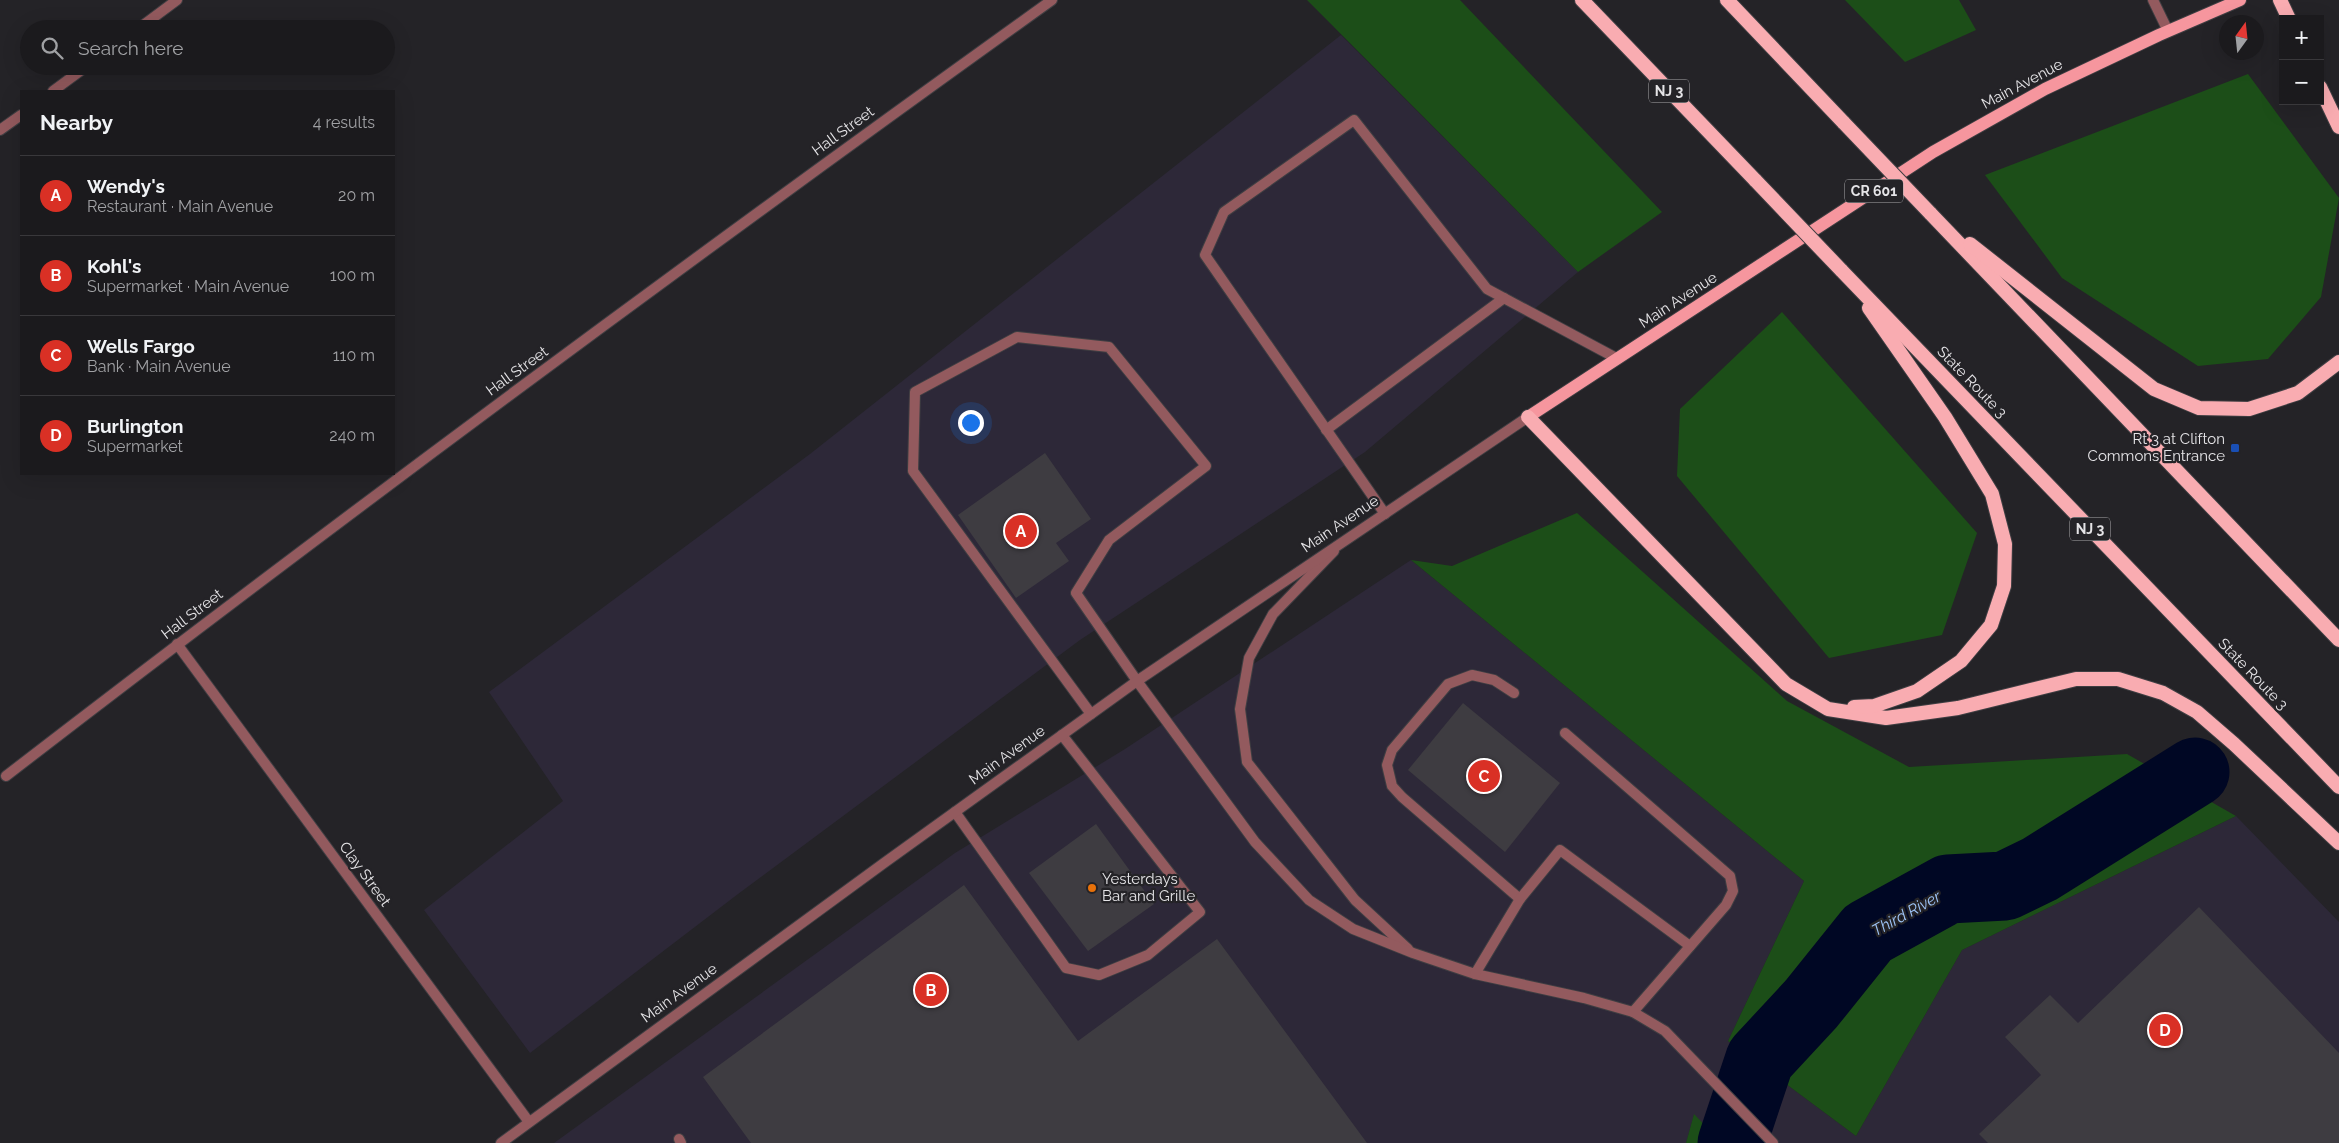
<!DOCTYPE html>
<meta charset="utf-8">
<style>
:root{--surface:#1b1a1d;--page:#242326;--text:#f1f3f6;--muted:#a0a1a4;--line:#39383b;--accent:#d93025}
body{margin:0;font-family:Raleway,sans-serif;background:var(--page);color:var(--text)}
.controls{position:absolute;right:15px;top:15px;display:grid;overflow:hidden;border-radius:0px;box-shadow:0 5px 20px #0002}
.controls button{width:45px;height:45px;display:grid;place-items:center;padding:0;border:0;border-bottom:1px solid var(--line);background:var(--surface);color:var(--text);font:25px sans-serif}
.compass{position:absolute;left:2219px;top:15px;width:45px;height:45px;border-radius:50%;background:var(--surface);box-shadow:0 5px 20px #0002;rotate:15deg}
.you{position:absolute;left:970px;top:422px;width:18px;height:18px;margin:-12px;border:4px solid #fff;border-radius:50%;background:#1a73e8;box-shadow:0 0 0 8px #1a73e833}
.badge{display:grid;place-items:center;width:32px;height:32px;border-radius:50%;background:var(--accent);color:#fff;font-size:16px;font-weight:700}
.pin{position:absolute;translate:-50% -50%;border:2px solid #fff;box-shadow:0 1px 5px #0006}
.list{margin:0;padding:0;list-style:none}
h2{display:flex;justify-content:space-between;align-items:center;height:65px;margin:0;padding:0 20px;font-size:21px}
h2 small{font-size:16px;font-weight:400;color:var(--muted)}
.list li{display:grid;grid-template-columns:32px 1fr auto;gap:15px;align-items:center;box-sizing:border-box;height:80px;padding:0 20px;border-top:1px solid var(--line)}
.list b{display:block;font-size:19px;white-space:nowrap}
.list p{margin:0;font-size:16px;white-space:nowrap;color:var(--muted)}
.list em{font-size:16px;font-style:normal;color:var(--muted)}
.icon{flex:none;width:28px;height:28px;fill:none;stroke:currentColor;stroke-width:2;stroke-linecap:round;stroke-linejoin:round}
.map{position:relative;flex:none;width:2339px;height:1143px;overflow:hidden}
.search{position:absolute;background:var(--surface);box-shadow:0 5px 20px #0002;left:20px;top:20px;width:375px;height:55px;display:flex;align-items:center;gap:12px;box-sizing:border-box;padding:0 18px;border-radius:28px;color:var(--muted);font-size:19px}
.panel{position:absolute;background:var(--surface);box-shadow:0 5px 20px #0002;left:20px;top:90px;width:375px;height:385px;border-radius:0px}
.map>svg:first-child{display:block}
.commercial{fill:#2d2838}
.green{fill:#1c4e18}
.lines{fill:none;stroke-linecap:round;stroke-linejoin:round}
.river{stroke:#000724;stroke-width:69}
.building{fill:#3e3c41}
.service-casing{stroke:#3f3e42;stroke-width:12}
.minor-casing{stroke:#3f3e42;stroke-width:12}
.tertiary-casing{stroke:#3f3e42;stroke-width:12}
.primary-casing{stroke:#3f3e42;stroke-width:14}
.trunk-casing{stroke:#3f3e42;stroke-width:16}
.service{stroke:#935a5e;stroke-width:10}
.minor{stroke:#935a5e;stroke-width:10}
.tertiary{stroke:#935a5e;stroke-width:10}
.primary{stroke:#f6969e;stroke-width:12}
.trunk{stroke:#f9acb1;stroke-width:14}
.trunk-bridge-casing{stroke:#3f3e42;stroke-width:16;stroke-linecap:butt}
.trunk-bridge{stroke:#f9acb1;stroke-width:14}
.transit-dot{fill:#1a4fb4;stroke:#242327;stroke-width:2}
.food-dot{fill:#e8710a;stroke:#242327;stroke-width:2}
.labels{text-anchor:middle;stroke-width:4.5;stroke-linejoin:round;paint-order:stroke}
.shield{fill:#242327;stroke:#abaaad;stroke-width:1}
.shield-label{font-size:14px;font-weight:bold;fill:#e5e4e7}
.street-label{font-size:15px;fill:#e5e4e7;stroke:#242327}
.poi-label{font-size:15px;fill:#e5e4e7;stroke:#242327;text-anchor:end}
.water-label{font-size:16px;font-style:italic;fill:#9fc5f8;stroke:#242327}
</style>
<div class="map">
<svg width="2339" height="1143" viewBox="0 0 2339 1143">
<rect width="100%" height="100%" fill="#242327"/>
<g class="commercial">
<polygon points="1341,35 1578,272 1365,452 1080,640 738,894 530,1053 424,910 563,801 489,692 810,454"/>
<polygon points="1411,560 1804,881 1728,1041 1856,1136 1962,950 2236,816 2339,922 2339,1143 1722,1143 1694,1115 1686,1143 554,1143 955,853 1125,749"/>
</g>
<g class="green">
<polygon points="1307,0 1460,0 1662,212 1578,272"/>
<polygon points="1845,0 1959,0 1976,30 1905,62"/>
<polygon points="2248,74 2339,198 2321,297 2268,359 2198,366 2062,278 1985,175"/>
<polygon points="1782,312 1977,533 1942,635 1829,658 1677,476 1680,409"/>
<polygon points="1577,513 1787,701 1909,767 2127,754 2236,816 1962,950 1856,1136 1728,1041 1804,881 1411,560 1452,566"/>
<polygon points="1694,1114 1722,1143 1686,1143"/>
</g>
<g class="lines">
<polyline class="river" points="1732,1143 1760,1059 1811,1004 1868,933 1948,889 2005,886 2040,869 2195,772"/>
</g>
<g class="building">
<polygon points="1045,453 1091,519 1056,543 1069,561 1016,598 958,515"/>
<polygon points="1463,703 1560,783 1505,852 1408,770"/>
<polygon points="1096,824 1154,904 1088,951 1029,873"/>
<polygon points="964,885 1078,1041 1217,939 1367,1143 751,1143 703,1077"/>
<polygon points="2199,907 2339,1053 2339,1143 1988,1143 1979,1134 2041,1075 2005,1037 2050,995 2078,1023"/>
</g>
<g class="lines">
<g class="service-casing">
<g id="service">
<polyline points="2153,0 2168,31"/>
<polyline points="1326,430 1504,298"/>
<polyline points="1385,514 1205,255 1224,212 1354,120 1487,289 1618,359"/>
<polyline points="1334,551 1273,614 1249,658 1240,709 1247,762 1355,900 1408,949"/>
<polyline points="1514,693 1494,680 1472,675 1448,684 1392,750 1387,765 1392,786 1402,797 1520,899"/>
<polyline points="1091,714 913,471 915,392 1017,337 1109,347 1206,466 1109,540 1076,593 1137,681 1255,842 1309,900 1353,929 1413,953 1475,974 1584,998 1633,1012 1665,1031 1773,1143"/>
<polyline points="1565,733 1730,876 1733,891 1726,905 1633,1012"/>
<polyline points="955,812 1066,968 1099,975 1148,955 1200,912 1062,735"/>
<polyline points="1475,974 1520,899 1560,850 1690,946"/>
<polyline points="679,1139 681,1143"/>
</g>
</g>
<g class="minor-casing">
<g id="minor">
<polyline points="138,29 177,0"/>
<polyline points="53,91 87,66"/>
<polyline points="0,130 21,115"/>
<polyline points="177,644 529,1122"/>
<path d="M6,776C350,511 699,253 1052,0"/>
</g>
</g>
<g class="tertiary-casing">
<polyline id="tertiary" points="501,1143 884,863 1137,681 1528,417"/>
</g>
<g class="primary-casing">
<polyline id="primary" points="1528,417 1933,152 2045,89 2159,35 2240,0"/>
</g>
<g class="trunk-casing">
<g id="trunk">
<polyline points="1582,0 1756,181"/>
<polyline points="1727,0 1844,123"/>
<polyline points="2280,0 2289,19"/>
<polyline points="2320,87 2339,127"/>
<polyline points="1930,213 2339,640"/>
<polyline points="1970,244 2154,389 2199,408 2249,409 2298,393 2339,362"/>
<polyline points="1841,270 2339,787"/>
<polyline points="1528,417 1786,684 1828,709 1886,718 1958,708 2076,679 2118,679 2163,693 2197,712 2234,744 2339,843"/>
<polyline points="1854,707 1874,706 1917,691 1961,661 1991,625 2004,586 2005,544 1992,494 1945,417 1869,308"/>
</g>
</g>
<use href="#service" class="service"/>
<use href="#minor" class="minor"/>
<use href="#tertiary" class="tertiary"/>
<use href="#primary" class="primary"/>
<use href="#trunk" class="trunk"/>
<g class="trunk-bridge-casing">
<g id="trunk-bridge">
<polyline points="1844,123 1930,213"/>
<polyline points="1756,181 1841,270"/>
</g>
</g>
<use href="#trunk-bridge" class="trunk-bridge"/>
</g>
<rect class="transit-dot" x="2230" y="443" width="10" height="10" rx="2.5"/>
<circle class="food-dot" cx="1092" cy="888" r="5"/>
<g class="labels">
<g class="shield">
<rect x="1649" y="79.5" width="40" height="23" rx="4"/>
<rect x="1845" y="179.5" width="58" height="23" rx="4"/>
<rect x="2070" y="517.5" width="40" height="23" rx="4"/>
</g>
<g class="shield-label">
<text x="1669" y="96">NJ 3</text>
<text x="1874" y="196">CR 601</text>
<text x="2090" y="534">NJ 3</text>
</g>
<g class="street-label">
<text transform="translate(2022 84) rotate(-28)" y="5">Main Avenue</text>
<text transform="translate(843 131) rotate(-36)" y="5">Hall Street</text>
<text transform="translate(1678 300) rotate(-33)" y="5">Main Avenue</text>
<text transform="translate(517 371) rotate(-36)" y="5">Hall Street</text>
<text transform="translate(1972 382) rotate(46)" y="5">State Route 3</text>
<text transform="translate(1340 524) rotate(-34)" y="5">Main Avenue</text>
<text transform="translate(192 614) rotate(-37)" y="5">Hall Street</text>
<text transform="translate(2253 674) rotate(46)" y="5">State Route 3</text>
<text transform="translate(1007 755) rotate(-36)" y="5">Main Avenue</text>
<text transform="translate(365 874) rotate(54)" y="5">Clay Street</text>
<text transform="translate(679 993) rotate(-36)" y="5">Main Avenue</text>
</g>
<g class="poi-label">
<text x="2225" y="444">Rt 3 at Clifton<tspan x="2225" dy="17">Commons Entrance</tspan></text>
<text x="1102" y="884" text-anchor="start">Yesterdays<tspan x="1102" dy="17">Bar and Grille</tspan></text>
</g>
<g class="water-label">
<text transform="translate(1906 913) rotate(-29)" y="6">Third River</text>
</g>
</g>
</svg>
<div class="controls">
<button>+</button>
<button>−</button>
</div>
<svg class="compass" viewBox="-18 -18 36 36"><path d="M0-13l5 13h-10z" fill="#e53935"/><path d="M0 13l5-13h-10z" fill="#a0a1a4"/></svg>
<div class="you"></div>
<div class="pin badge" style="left:1021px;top:531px">A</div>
<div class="pin badge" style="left:931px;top:990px">B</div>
<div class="pin badge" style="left:1484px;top:776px">C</div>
<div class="pin badge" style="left:2165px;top:1030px">D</div>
<div class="search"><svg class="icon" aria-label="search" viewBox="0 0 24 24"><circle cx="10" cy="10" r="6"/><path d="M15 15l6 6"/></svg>Search here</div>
<section class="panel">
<h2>Nearby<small>4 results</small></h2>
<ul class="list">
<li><span class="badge">A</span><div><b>Wendy's</b><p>Restaurant · Main Avenue</p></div><em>20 m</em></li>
<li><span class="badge">B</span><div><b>Kohl's</b><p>Supermarket · Main Avenue</p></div><em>100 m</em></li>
<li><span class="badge">C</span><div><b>Wells Fargo</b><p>Bank · Main Avenue</p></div><em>110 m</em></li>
<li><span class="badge">D</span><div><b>Burlington</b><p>Supermarket</p></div><em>240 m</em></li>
</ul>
</section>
</div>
